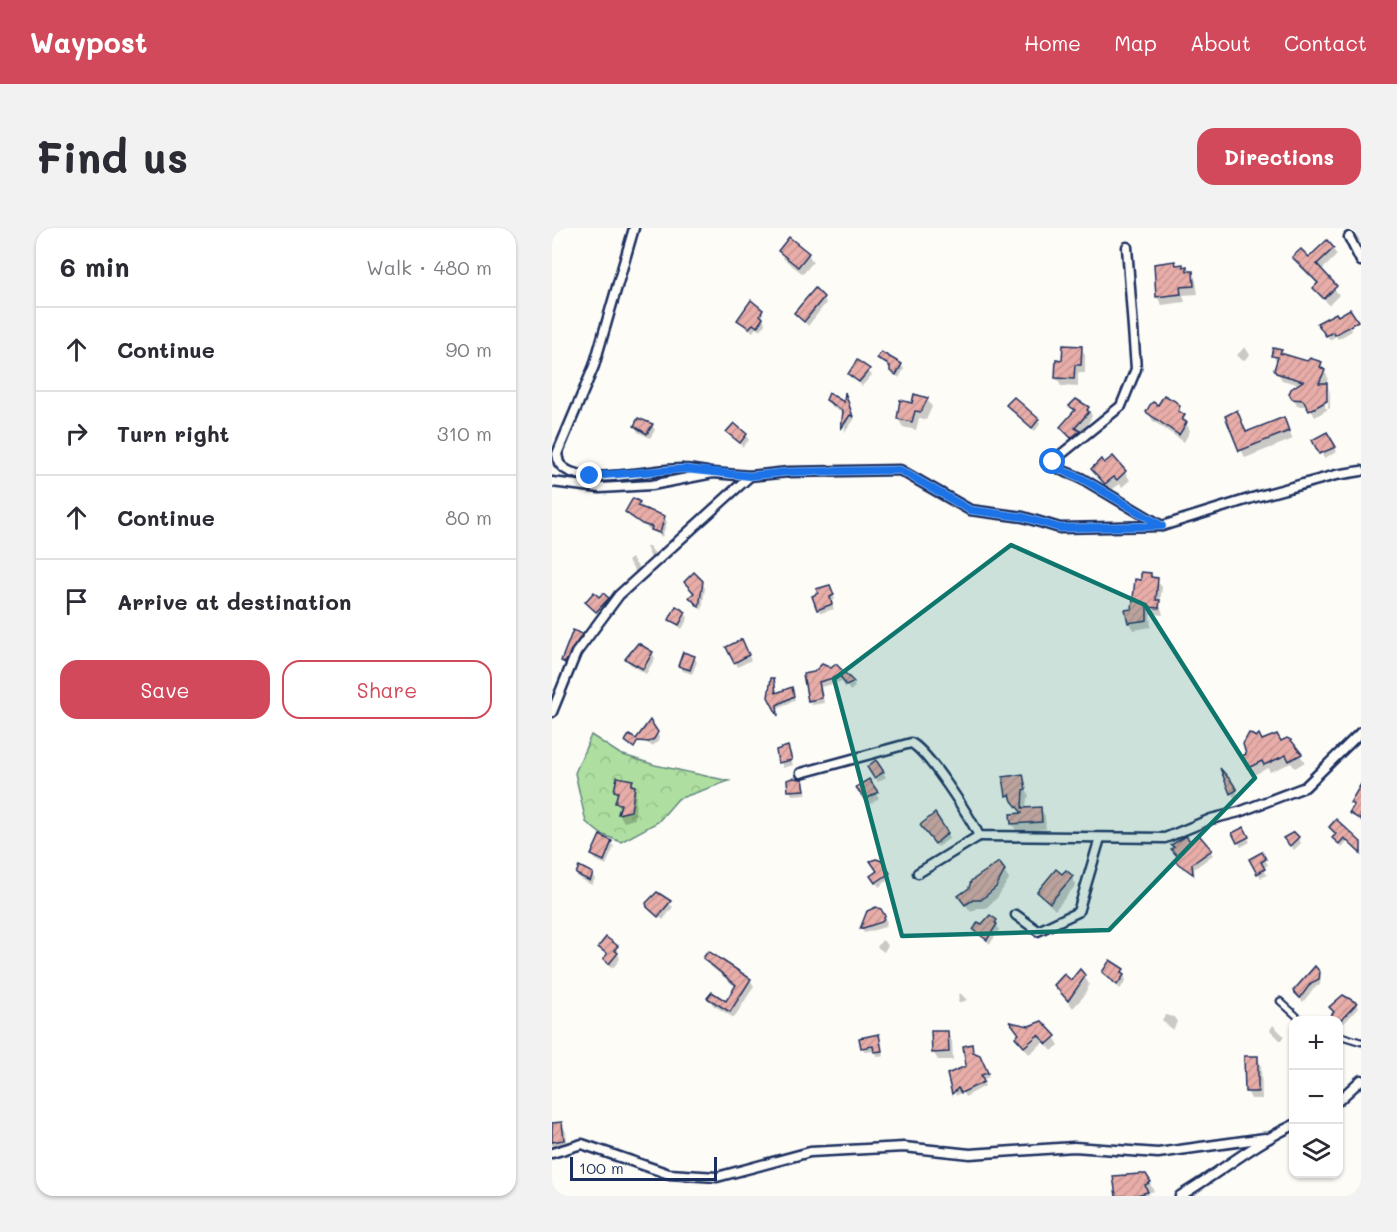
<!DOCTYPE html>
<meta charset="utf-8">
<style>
:root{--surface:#fff;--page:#f2f2f3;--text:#2b2b33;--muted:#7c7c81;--line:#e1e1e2;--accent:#d1495b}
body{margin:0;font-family:Mali,sans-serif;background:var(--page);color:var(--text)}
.controls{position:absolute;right:18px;bottom:18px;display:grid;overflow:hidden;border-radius:12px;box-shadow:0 2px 4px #0004}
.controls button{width:54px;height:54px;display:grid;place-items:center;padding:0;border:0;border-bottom:2px solid var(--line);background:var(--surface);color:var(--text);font:30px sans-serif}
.scale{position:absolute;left:18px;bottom:15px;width:147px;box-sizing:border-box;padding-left:6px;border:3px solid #1b2f5e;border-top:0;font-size:16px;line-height:21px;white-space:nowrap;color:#1b2f5e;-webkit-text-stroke:4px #fdfcf7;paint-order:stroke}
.stop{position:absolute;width:18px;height:18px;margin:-14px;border:4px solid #1a73e8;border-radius:50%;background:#fff}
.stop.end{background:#1a73e8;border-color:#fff;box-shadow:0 2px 6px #0008}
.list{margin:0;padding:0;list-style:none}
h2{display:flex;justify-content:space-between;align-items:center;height:78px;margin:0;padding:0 24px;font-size:26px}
h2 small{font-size:20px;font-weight:400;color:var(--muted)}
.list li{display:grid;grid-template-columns:39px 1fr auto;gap:18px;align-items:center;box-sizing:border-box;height:84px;padding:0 24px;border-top:2px solid var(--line)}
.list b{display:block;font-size:22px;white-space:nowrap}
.list em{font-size:20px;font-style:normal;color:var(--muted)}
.actions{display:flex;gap:12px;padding:18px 24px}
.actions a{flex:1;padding:14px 0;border:2px solid var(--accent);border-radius:18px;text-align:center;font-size:21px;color:var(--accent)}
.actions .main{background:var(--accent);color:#fff}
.icon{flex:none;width:33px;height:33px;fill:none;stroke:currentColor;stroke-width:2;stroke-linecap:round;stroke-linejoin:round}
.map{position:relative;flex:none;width:809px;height:968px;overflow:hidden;border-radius:18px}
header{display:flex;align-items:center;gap:36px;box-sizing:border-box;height:84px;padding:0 30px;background:var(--accent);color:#fff}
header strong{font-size:28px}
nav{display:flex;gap:33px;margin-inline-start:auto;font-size:21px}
.intro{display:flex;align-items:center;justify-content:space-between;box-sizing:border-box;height:144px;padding:0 36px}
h1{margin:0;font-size:42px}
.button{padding:15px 27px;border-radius:18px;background:var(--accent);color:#fff;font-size:21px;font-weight:700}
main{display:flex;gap:36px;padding:0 36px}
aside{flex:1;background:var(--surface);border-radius:18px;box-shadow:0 2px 4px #0004}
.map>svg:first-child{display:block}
.forest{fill:url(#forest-crowns);stroke:#64877f;stroke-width:1.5}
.shadow{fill:#0003;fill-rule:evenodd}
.building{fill:url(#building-hatch);stroke:#1b2f5e;stroke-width:1.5}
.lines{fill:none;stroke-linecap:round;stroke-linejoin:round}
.service-casing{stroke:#1b2f5e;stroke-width:9}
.minor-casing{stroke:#1b2f5e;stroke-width:13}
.service{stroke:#fdfcf7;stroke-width:4.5}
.minor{stroke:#fdfcf7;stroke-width:8}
.route{stroke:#1a73e8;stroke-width:8}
.marked{fill:#0f766e;fill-opacity:0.2;stroke:#0f766e;stroke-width:4.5;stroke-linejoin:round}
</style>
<header>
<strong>Waypost</strong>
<nav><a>Home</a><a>Map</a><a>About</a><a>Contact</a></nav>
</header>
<div class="intro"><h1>Find us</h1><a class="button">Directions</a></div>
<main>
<aside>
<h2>6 min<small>Walk · 480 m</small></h2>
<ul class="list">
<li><svg class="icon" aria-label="ahead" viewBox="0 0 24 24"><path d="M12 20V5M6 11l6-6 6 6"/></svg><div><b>Continue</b></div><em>90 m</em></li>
<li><svg class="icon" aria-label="right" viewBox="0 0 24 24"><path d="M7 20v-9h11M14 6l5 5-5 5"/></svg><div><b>Turn right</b></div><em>310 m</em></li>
<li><svg class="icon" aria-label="ahead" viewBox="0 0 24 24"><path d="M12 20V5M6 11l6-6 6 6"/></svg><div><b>Continue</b></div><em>80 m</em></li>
<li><svg class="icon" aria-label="arrive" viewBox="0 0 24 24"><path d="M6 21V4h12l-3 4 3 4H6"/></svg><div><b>Arrive at destination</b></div></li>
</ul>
<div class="actions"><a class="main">Save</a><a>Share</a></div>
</aside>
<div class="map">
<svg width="809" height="968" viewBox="0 0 809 968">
<defs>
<pattern id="forest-crowns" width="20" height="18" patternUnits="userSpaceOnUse" patternTransform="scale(1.5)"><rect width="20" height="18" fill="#aedfa0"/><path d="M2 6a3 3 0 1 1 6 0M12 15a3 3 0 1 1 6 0" fill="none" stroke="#95c08c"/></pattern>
<pattern id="building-hatch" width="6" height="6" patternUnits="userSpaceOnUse" patternTransform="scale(1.5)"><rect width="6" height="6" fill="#e8ada8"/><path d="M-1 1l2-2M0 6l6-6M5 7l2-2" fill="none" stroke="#c69593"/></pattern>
</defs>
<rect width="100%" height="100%" fill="#fdfcf7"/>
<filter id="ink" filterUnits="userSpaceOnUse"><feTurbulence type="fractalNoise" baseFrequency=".0167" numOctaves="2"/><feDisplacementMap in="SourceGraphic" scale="12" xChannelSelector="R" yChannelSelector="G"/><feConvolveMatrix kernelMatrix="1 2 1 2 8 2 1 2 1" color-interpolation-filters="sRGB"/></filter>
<g filter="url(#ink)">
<polygon class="forest" points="39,507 68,526 103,537 177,553 126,571 106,594 69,614 49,606 34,594 23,545"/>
<g class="shadow">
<polygon points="798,0 809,0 809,15 802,8"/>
<polygon points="781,21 785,27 769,43 787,67 777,77 763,60 766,57 742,29 757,32"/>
<polygon points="228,23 256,26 261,34 251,46 232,31"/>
<polygon points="625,39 634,40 640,45 644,53 646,66 631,67 633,74 610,77 605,69"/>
<polygon points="271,69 274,75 256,98 244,85"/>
<polygon points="210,83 213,96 208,103 204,100 201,104 187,92"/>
<polygon points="767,95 798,99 800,103 786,111 784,108 778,112"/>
<polygon points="529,119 533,127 533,145 526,145 526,159 509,158 504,150 511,133"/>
<polygon points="693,119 698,127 691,133 685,127"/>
<path d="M729,123L731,128L756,135H769L776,150L774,156L778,164V180L763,189L757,178H745L739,166L748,157L730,152L724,142L726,136L721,128ZM774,162H777L776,180H773Z"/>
<polygon points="327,130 349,137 352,141 347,150"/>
<polygon points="306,135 320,147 310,158 298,146"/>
<polygon points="295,171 302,192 293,204 292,186 278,177 275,172 293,177"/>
<polygon points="375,171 380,179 374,192 367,190 364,202 351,199 346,191 361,177"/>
<polygon points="456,177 486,192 488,196 483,203"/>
<polygon points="519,178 536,180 540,188 524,218 510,199 523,185"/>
<polygon points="606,179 627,179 638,203 632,214 601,193 596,184"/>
<polygon points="685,184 695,206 731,191 741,211 693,230 675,188"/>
<polygon points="100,197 103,202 98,210 86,204 83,198"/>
<polygon points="176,204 194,207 197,212 191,219"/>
<polygon points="775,206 785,224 772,230 762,213"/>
<polygon points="551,237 573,244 578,252 570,259 568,256 558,263 541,241"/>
<polygon points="81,272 87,276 83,286 88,277 112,289 115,294 110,309 78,289 75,284"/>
<polygon points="97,318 106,330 101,335 94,319"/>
<polygon points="80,330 90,345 86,348 76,333"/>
<polygon points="598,346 610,359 608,376 611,387 598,386 599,399 582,402 578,395 590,353"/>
<polygon points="150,354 153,360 150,382 142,374"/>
<polygon points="280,363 283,372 279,373 282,381 269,385 266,381 268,366"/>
<polygon points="56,370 59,376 48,388 35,374"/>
<polygon points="133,385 136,390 130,401 119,392"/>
<polygon points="29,407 32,412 16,439 14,438 11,433"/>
<polygon points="189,413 199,432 186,439 176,420"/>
<polygon points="86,417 100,425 103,430 94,446 78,436 75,431"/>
<polygon points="142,429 145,434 140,446 131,443 128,438"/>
<polygon points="270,438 301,455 303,459 298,463 292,453 269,459 272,475 260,477 257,472 262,446"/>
<polygon points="222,452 225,466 241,465 243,472 226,481 227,486 218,469"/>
<polygon points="98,494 107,509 106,514 100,518 92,513"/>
<polygon points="704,511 710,514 738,513 753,534 743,540 739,535 718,544 716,540 702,547 697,539 696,527"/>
<polygon points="235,520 241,537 231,540 226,523"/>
<polygon points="324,535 334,549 326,554 320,545"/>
<polygon points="672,547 679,555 687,568 682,570"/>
<polygon points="470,548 477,569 475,570 474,581 488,580 493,588 494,601 465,604 460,596 460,587 471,586 456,567"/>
<polygon points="80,553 84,562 83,591 72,594 67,586 67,568 64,562"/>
<polygon points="250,553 255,566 240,567 238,563"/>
<polygon points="317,553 327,570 317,577 306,559"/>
<polygon points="383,588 398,610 386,619 373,602"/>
<polygon points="779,599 809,616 809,626 796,613 790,620 782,610 785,607"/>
<polygon points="691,601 698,614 689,619 686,614"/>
<polygon points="746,610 749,615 742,622 733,611"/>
<polygon points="59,614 62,619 54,637 44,632 41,627"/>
<polygon points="639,616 658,623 661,627 642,641 643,649 624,633"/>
<polygon points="710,626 716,637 711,640 715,647 709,650 699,632"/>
<polygon points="329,635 339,650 327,659 320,648"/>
<polygon points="452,643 457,651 445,670 434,680 426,680 419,684 413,676"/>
<polygon points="25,646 40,646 43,651 40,657 28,651"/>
<polygon points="511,648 520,649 524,657 503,682 486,664"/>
<polygon points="106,666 121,679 111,692 96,679"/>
<polygon points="328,682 335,694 333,699 312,705 310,701 317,684"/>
<polygon points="444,693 447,702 438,716 422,702"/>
<polygon points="330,712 336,717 332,724 325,719"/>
<polygon points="64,719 68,731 61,740 55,736 53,731 55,728 48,720"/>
<polygon points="153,730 198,752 202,758 182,790 161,777 157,770 175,775 185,760 157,737"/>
<polygon points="571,742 574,753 568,761 552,744"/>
<polygon points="766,742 769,748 768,757 762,760 751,774 742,764"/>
<polygon points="532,748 537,756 532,768 521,780 504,757"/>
<polygon points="408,765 415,772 407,775 406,773"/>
<polygon points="804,776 806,780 788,800 786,792 781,792 779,789 783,785 779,780"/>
<polygon points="613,787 622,789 625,794 621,802 610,792"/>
<polygon points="721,797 732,808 729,813 718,802"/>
<polygon points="464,802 502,809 507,817 500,823 492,814 477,826 465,810 468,807"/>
<polygon points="395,805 400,813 401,832 386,832 381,824"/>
<polygon points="326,808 332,828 326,829 323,823 313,824 310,819"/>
<polygon points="419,818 437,849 430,852 433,858 413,869 410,863 404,868 396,847 415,839"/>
<polygon points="705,829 709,837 710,871 699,871 695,863"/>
<polygon points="9,895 14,904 16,920 0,922 0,897"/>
<polygon points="594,948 602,963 596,965 597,968 564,968"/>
</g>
<g class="building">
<polygon points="237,9 257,25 246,39 226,23"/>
<polygon points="775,12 782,20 765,36 785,58 772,71 761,60 766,55 740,29 749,21 757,29"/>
<polygon points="623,33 624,37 631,36 631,39 635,38 635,43 641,43 642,58 628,59 629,66 604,69 602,36"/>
<polygon points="263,60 272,69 252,94 242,85"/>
<polygon points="199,72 211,82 208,87 211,90 205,99 201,96 197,100 185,92"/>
<polygon points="798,81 806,93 783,107 781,104 774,108 765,95 784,85 786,88"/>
<polygon points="511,117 530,118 529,137 523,137 522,151 503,150 504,131 510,132"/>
<polygon points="721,120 730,122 728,125 755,133 758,130 770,134 768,139 773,142 767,155 775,155 775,173 757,183 751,172 740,171 737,166 739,161 751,153 724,145 722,142 726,129 719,128"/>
<polygon points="329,124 350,136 344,147 338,143 338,138 325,130"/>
<polygon points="305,132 318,141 307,154 296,146"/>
<polygon points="293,164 301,189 298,187 289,201 291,183 274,172 277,165 292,174"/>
<polygon points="362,166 376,170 369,184 363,183 360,194 345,191 348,172 360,175"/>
<polygon points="612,167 623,173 628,178 626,183 633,187 630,192 635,194 627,207 594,184 598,177 601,174 606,177"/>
<polygon points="462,169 487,191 480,200 454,177"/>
<polygon points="524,171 537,179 535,182 537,184 523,200 528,203 519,210 508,199 523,182 517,178"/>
<polygon points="685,182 694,204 732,189 737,203 687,223 673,188"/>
<polygon points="86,190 101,196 95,206 82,198"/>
<polygon points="182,195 195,206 188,215 174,204"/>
<polygon points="775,204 784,219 767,226 760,212"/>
<polygon points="561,228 574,243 565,252 562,249 553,256 539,241 549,231 552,235"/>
<polygon points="81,270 88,274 85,278 113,288 108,305 99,302 100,299 90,296 73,284"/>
<polygon points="142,344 151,353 147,379 137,369 142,365 132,354"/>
<polygon points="589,344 599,345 599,349 606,350 604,372 608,372 607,380 595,379 595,392 576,395 573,382 580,381 583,351 589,352"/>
<polygon points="278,357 282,367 278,369 280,376 265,382 260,368 266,365 264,361"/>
<polygon points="42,364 47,369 51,365 57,370 44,384 33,374"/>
<polygon points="124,378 134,384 127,397 117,392"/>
<polygon points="21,402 30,406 13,435 9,433"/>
<polygon points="190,411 197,427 182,435 174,419"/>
<polygon points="86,415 101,424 91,441 73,431"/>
<polygon points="131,424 143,428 138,442 126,438"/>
<polygon points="270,436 279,440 284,436 302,454 294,458 288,448 267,454 270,470 256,473 251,446 262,444"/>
<polygon points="219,450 222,450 224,465 240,459 242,468 225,477 226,488 216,469"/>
<polygon points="98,492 106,504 102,511 97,514 86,513 82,520 73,513 77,507 84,511"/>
<polygon points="697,505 704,509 707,506 710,512 725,506 729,513 735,510 739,512 750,526 737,533 734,527 712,537 710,533 696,540 690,528 694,526 691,516"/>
<polygon points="236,518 240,532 226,535 224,522"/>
<polygon points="324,532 332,544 322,550 315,539"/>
<polygon points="668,540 680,554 685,562 678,566"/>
<polygon points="471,546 474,561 471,562 470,580 489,579 490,594 459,596 458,586 470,585 460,573 458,566 454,568 451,549"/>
<polygon points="65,549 81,552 79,557 83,558 79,583 66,586 69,576 63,575 66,564 62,563"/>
<polygon points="240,550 251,551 253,562 236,563 235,552"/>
<polygon points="317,551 326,564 313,572 304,559"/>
<polygon points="809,556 809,592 797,585 802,577 798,575"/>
<polygon points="383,585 396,605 383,616 368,597"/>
<polygon points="784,591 809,614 809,626 792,610 787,616 780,610 784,606 777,599"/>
<polygon points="692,599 697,609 685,615 680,605"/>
<polygon points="742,604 747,609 738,618 731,610"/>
<polygon points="48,607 60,613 52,633 39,627"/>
<polygon points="647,607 660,622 640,636 641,646 622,633 626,629 619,621 622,619 619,617 634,608 639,614"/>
<polygon points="710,624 714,631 709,634 713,641 705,646 697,631"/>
<polygon points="324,631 330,633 338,645 323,655 318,648 325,643 318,633"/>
<polygon points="447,634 453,642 444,659 429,672 421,672 413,677 406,668 417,660 419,653"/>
<polygon points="27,638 41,645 38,653 24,646"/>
<polygon points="504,641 510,646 514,642 521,648 498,675 485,664"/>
<polygon points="105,664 119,673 106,689 95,679 94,675"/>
<polygon points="324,679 329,681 333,688 330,694 308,701 315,683"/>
<polygon points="438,687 445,692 443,695 445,696 435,712 421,702 426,694 430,696"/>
<polygon points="54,709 66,718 62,722 66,725 57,736 51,731 55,726 46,719"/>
<polygon points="156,723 199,751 178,784 155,770 160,764 174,773 184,757 151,730"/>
<polygon points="558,732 572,741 569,745 572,747 565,757 550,744"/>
<polygon points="763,738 768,744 767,751 759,755 748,770 741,763"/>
<polygon points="528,741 533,747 532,750 516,773 502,757 512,746 519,752"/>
<polygon points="791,767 805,775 789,792 774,792 782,784 777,779"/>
<polygon points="490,793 504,808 495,816 486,807 472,819 463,809 467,806 458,794 477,798"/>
<polygon points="379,803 396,803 397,824 380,825"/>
<polygon points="327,806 330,823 322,824 321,818 309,820 307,810"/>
<polygon points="420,816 421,824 428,827 436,845 429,847 432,854 409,865 406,860 400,866 395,846 414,838 411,818"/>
<polygon points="692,828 706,828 706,864 693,864"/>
<polygon points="10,894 12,912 0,914 0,895"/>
<polygon points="588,946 594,946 599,954 593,957 596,964 581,968 564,968 561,948"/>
</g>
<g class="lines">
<g class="service-casing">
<g id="service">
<polyline points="728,773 749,792"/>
<polyline points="786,807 809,814"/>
</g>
</g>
<g class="minor-casing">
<g id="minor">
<path d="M82,0L42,138L5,226L7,235C26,262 101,240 132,241C139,241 147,243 155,244"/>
<polyline points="797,9 809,33"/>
<polyline points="575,19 584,141 569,178 501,233 509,242 529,250 610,298"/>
<polyline points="0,254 48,260 100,257 161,245 198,248 236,244 348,242 418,282 471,289 508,300 610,298 700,270 784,247 809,243"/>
<polyline points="0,484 24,425 67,367 198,248"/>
<path d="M249,545L359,515C376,523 418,589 427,608L613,610L659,591L687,584L753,559L809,504"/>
<polyline points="366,645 427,608"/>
<polyline points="464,687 486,703 526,684 548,610"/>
<polyline points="786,873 809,852"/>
<polyline points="0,925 30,916 117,946 165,949 258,924 352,919 418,926 522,919 606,925 713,910"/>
<path d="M628,968C667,945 701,916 742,897"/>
</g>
</g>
<use href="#service" class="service"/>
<use href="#minor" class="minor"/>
</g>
</g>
<g class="lines" filter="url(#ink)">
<polyline class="route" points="38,248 133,241 198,248 236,244 348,242 418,282 471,289 508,300 610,298 529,250 509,242 501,234"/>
</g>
<path class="marked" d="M459,317L593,377L703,550L557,702L350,708L282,451Z"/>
</svg>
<div class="controls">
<button>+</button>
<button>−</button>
<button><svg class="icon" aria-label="layers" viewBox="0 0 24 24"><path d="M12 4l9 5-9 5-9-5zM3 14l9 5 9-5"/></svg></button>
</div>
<div class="scale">100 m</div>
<div class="stop" style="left:501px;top:234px"></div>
<div class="stop end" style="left:38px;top:248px"></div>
</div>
</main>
